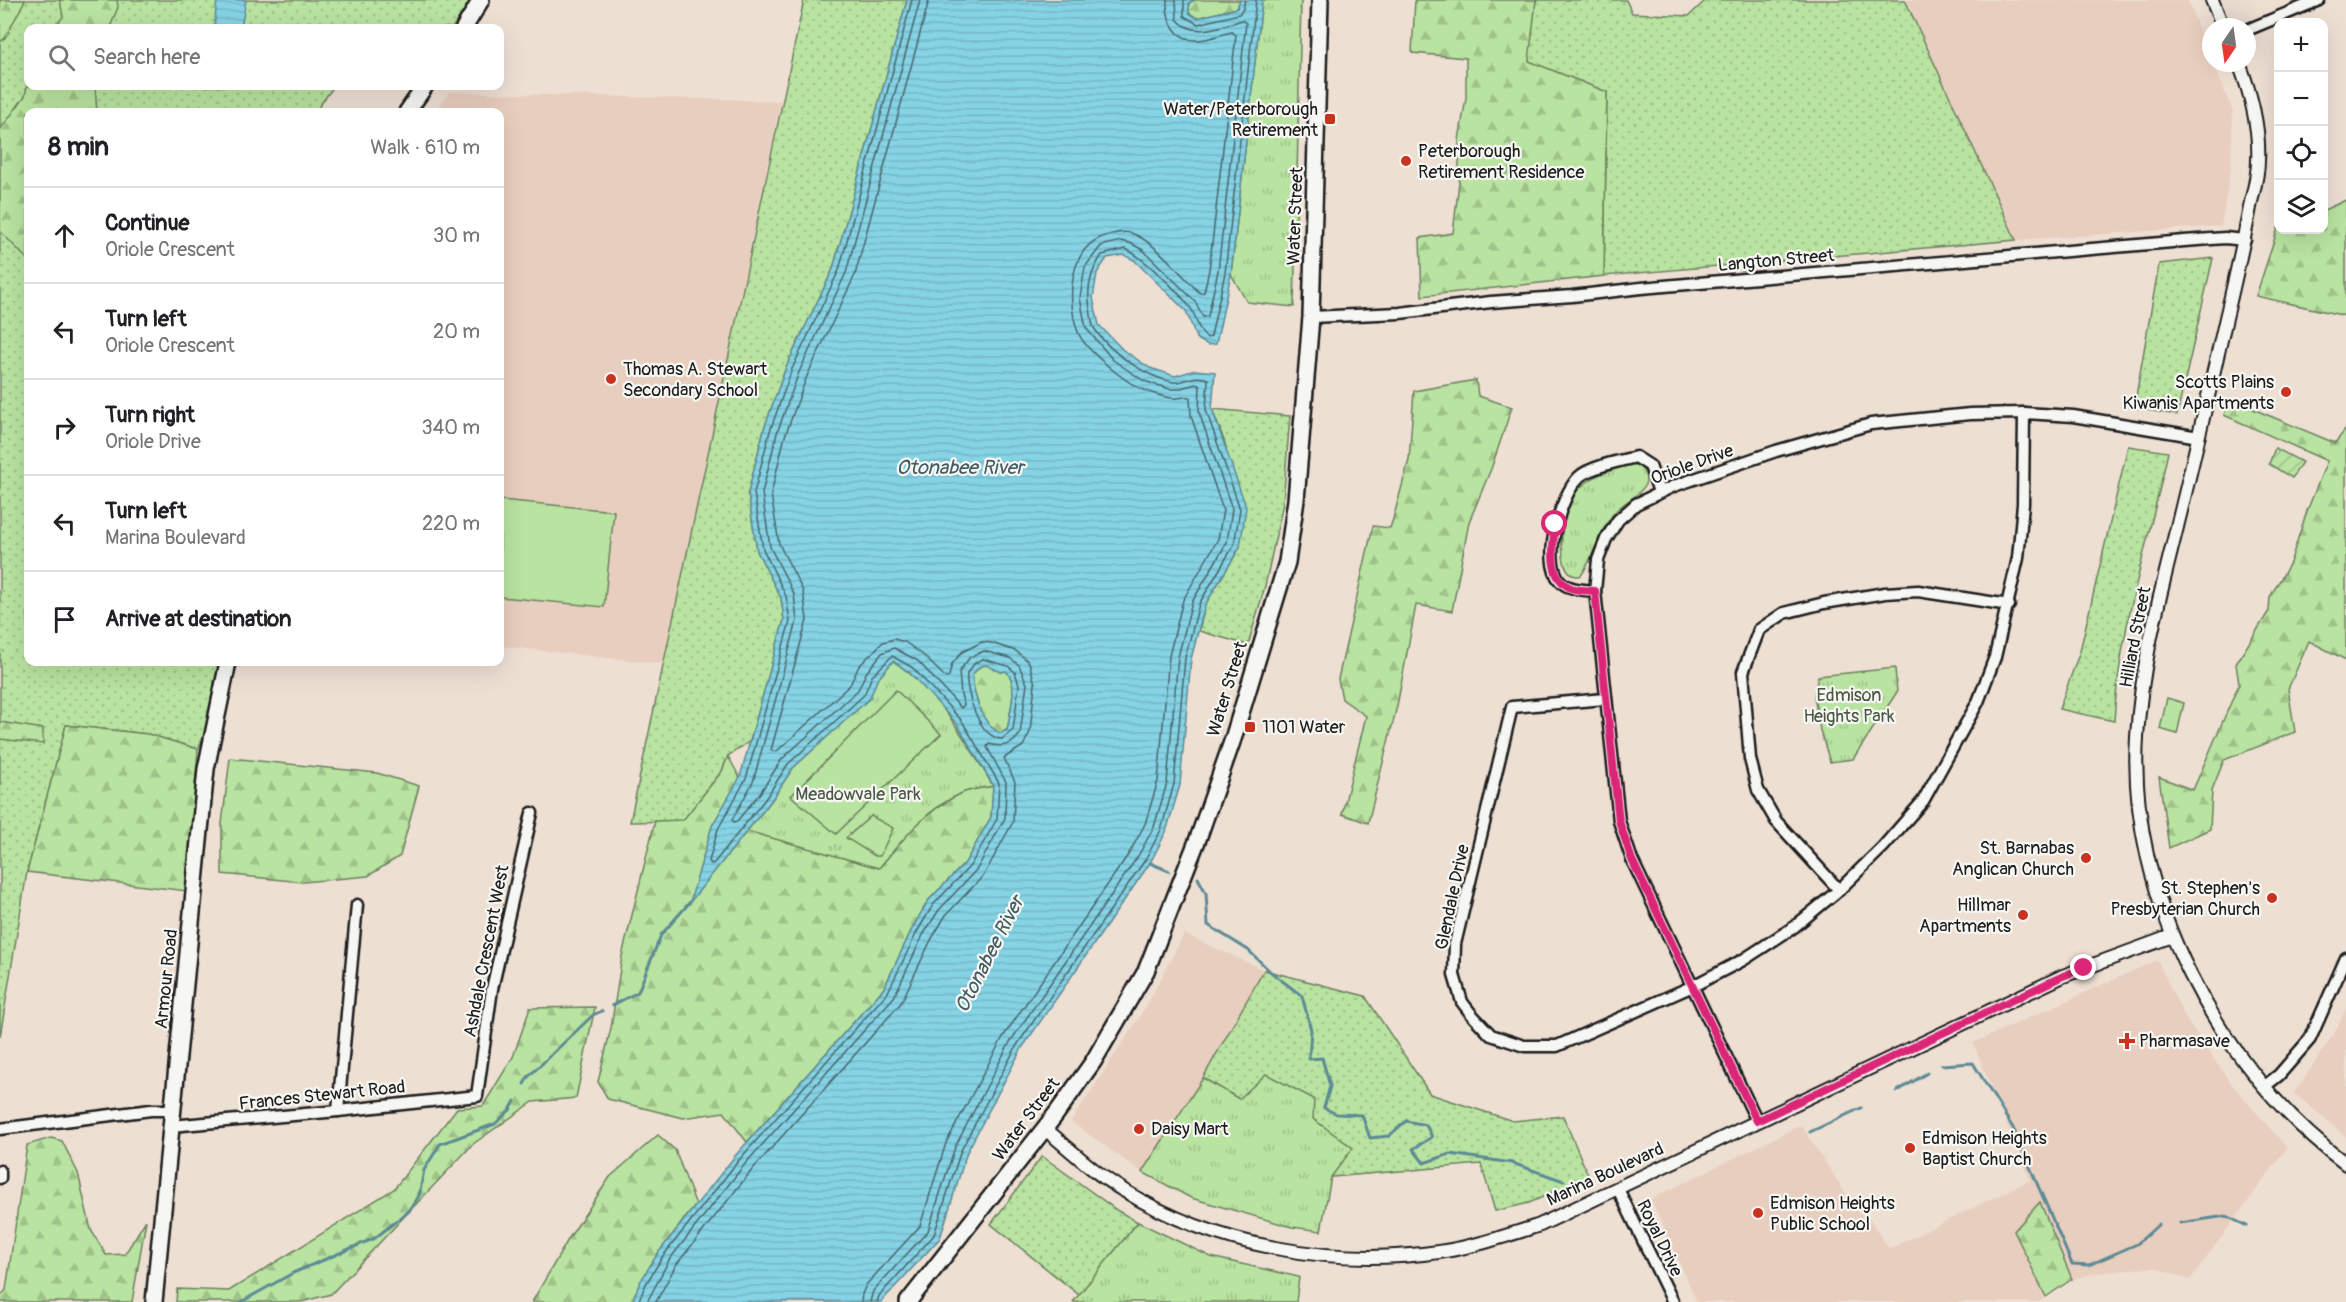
<!DOCTYPE html>
<meta charset="utf-8">
<style>
:root{--surface:#fff;--page:#f2f2f2;--text:#202124;--muted:#757577;--line:#e0e0e0}
body{margin:0;font-family:Pangolin,sans-serif;background:var(--page);color:var(--text)}
.controls{position:absolute;right:18px;top:18px;display:grid;overflow:hidden;border-radius:12px;box-shadow:0 6px 24px #0002}
.controls button{width:54px;height:54px;display:grid;place-items:center;padding:0;border:0;border-bottom:2px solid var(--line);background:var(--surface);color:var(--text);font:30px sans-serif}
.compass{position:absolute;left:2202px;top:18px;width:54px;height:54px;border-radius:50%;background:var(--surface);box-shadow:0 6px 24px #0002;rotate:193deg}
.stop{position:absolute;width:18px;height:18px;margin:-14px;border:4px solid #db2777;border-radius:50%;background:#fff}
.stop.end{background:#db2777;border-color:#fff;box-shadow:0 2px 6px #0008}
.list{margin:0;padding:0;list-style:none}
h2{display:flex;justify-content:space-between;align-items:center;height:78px;margin:0;padding:0 24px;font-size:26px}
h2 small{font-size:20px;font-weight:400;color:var(--muted)}
.list li{display:grid;grid-template-columns:39px 1fr auto;gap:18px;align-items:center;box-sizing:border-box;height:96px;padding:0 24px;border-top:2px solid var(--line)}
.list b{display:block;font-size:22px;white-space:nowrap}
.list p{margin:0;font-size:20px;white-space:nowrap;color:var(--muted)}
.list em{font-size:20px;font-style:normal;color:var(--muted)}
.icon{flex:none;width:33px;height:33px;fill:none;stroke:currentColor;stroke-width:2;stroke-linecap:round;stroke-linejoin:round}
.map{position:relative;flex:none;width:2346px;height:1302px;overflow:hidden}
.search{position:absolute;background:var(--surface);box-shadow:0 6px 24px #0002;left:24px;top:24px;width:480px;height:66px;display:flex;align-items:center;gap:15px;box-sizing:border-box;padding:0 21px;border-radius:12px;color:var(--muted);font-size:22px}
.panel{position:absolute;background:var(--surface);box-shadow:0 6px 24px #0002;left:24px;top:108px;width:480px;height:558px;border-radius:12px}
.map>svg:first-child{display:block}
.built{fill:#e8cebe}
.grass{fill:url(#grass-dots);stroke:#6a805e;stroke-width:1.5}
.forest{fill:url(#forest-firs);stroke:#6a805e;stroke-width:1.5}
.park{fill:url(#park-tufts);stroke:#6a805e;stroke-width:1.5}
.garden{fill:url(#garden-furrows);stroke:#6a805e;stroke-width:1.5}
.pitch{fill:#b9e3a0;stroke:#6a805e;stroke-width:1.5}
.water{fill:url(#water-rules);stroke:#5c8a95;stroke-width:1.5;fill-rule:evenodd}
.lines{fill:none;stroke-linecap:round;stroke-linejoin:round}
.shore{stroke:#46656c;stroke-width:1.5}
.stream{stroke:#5c8a95;stroke-width:3}
.minor-casing{stroke:#1c1c1c;stroke-width:15}
.tertiary-casing{stroke:#1c1c1c;stroke-width:16}
.secondary-casing{stroke:#1c1c1c;stroke-width:20}
.minor{stroke:#f6f6f2;stroke-width:10}
.tertiary{stroke:#f6f6f2;stroke-width:12}
.secondary{stroke:#f6f6f2;stroke-width:15}
.route{stroke:#db2777;stroke-width:8}
.poi-dot{fill:#c8321e;stroke:#f6f6f2;stroke-width:2}
.labels{text-anchor:middle;stroke-width:4.5;stroke-linejoin:round;paint-order:stroke}
.poi-label{font-size:18px;fill:#1c1c1c;stroke:#f6f6f2;text-anchor:start}
.street-label{font-size:18px;fill:#1c1c1c;stroke:#f6f6f2}
.park-label{font-size:18px;fill:#4b5844;stroke:#f6f6f2}
.water-label{font-size:20px;font-style:italic;fill:#415c62;stroke:#f6f6f2}
</style>
<div class="map">
<svg width="2346" height="1302" viewBox="0 0 2346 1302">
<defs>
<pattern id="grass-dots" width="8" height="8" patternUnits="userSpaceOnUse" patternTransform="scale(1.5)"><rect width="8" height="8" fill="#b9e3a0"/><path d="M2 2h.1M6 6h.1" fill="none" stroke="#9ec289" stroke-width="1.8" stroke-linecap="round"/></pattern>
<pattern id="forest-firs" width="22" height="20" patternUnits="userSpaceOnUse" patternTransform="scale(1.5)"><rect width="22" height="20" fill="#b9e3a0"/><path d="M5 1l3.5 6h-7zM16 11l3.5 6h-7z" fill="#9ec289"/></pattern>
<pattern id="park-tufts" width="24" height="20" patternUnits="userSpaceOnUse" patternTransform="scale(1.5)"><rect width="24" height="20" fill="#b9e3a0"/><path d="M3 7l-1-3M5 7V3M7 7l1-3M15 17l-1-3M17 17v-4M19 17l1-3" fill="none" stroke="#9ec289"/></pattern>
<pattern id="garden-furrows" width="10" height="10" patternUnits="userSpaceOnUse" patternTransform="scale(1.5)"><rect width="10" height="10" fill="#b9e3a0"/><path d="M-1 1l2-2M0 10L10 0M9 11l2-2" fill="none" stroke="#9ec289"/></pattern>
<pattern id="water-rules" width="6" height="5" patternUnits="userSpaceOnUse" patternTransform="scale(1.5)"><rect width="6" height="5" fill="#86d3e5"/><path d="M0 2.5h6" fill="none" stroke="#73b5c4"/></pattern>
</defs>
<rect width="100%" height="100%" fill="#eedfd3"/>
<filter id="ink" filterUnits="userSpaceOnUse"><feTurbulence type="fractalNoise" baseFrequency=".0167" numOctaves="2"/><feDisplacementMap in="SourceGraphic" scale="12" xChannelSelector="R" yChannelSelector="G"/><feConvolveMatrix kernelMatrix="1 2 1 2 8 2 1 2 1" color-interpolation-filters="sRGB"/></filter>
<g filter="url(#ink)">
<g class="built">
<polygon points="1905,0 2188,0 2211,63 2213,63 2233,112 2231,167 2221,226 2016,240"/>
<polygon points="449,92 781,101 663,664 500,646 500,112 435,112"/>
<polygon points="1184,934 1264,970 1207,1072 1142,1172 1071,1122 1146,1007"/>
<polygon points="2157,960 2186,1019 2230,1082 2287,1148 2190,1280 2153,1267 2096,1273 2072,1279 2039,1302 1697,1302 1651,1199 1801,1125 1859,1214 1865,1212 1889,1249 2030,1180 1973,1043"/>
<polygon points="2346,1008 2346,1137 2294,1093 2334,1034"/>
</g>
<g class="grass">
<polygon points="0,0 472,0 452,28 28,28 28,86 334,86 315,112 28,112 28,662 225,662 211,721 198,749 148,734 66,725 27,872 0,1037"/>
<polygon points="804,0 907,0 833,269 786,367 764,429 748,493 757,551 781,598 784,620 750,741 728,756 722,771 683,821 630,822"/>
<polygon points="1536,0 1626,0 1632,13 1689,16 1706,0 1905,0 2016,240 1604,276 1607,92 1528,61"/>
<polygon points="2213,258 2177,415 2134,408 2159,264"/>
<polygon points="1212,409 1290,416 1283,503 1265,586 1248,645 1199,631 1205,605 1240,547 1225,443"/>
<path d="M2128,446L2168,452C2149,541 2119,630 2114,721L2059,709L2080,651Z"/>
<polygon points="1264,970 1365,996 1430,1094 1513,1121 1563,1116 1589,1177 1529,1203 1495,1211 1481,1164 1331,1177 1352,1148 1313,1119 1239,1099 1203,1078"/>
<polygon points="1042,1156 1118,1211 1138,1222 1079,1295 991,1224"/>
</g>
<g class="forest">
<polygon points="0,0 25,0 5,38 0,42"/>
<polygon points="60,0 117,0 118,7 110,28 53,28 63,17"/>
<polygon points="1195,0 1240,0 1237,8 1197,18 1189,13 1189,2"/>
<polygon points="1415,0 1536,0 1529,61 1607,92 1604,276 1422,296 1420,238 1453,233 1459,182 1459,140 1466,98 1466,58 1412,53"/>
<polygon points="28,81 28,86 95,86 97,112 28,112 28,260 0,231 0,130 25,96"/>
<polygon points="2346,200 2346,316 2256,296 2278,228 2324,230 2324,210"/>
<polygon points="1476,380 1478,396 1512,407 1491,469 1469,522 1452,611 1416,605 1397,706 1368,823 1342,814 1366,716 1342,699 1338,679 1373,526 1390,528 1393,519 1409,460 1414,391"/>
<polygon points="2229,399 2335,443 2346,429 2346,660 2309,641 2288,689 2295,732 2224,760 2212,790 2210,829 2169,848 2159,777 2193,790 2239,684 2236,664 2269,611 2270,597 2290,563 2307,511 2327,461 2224,415"/>
<path d="M986,664L1001,672L1006,671C1019,683 1010,710 1008,726L1007,729L1001,734C981,726 974,694 972,675L979,667Z"/>
<polygon points="0,722 43,729 43,744 0,739"/>
<polygon points="66,725 148,734 198,749 187,891 27,872"/>
<path d="M728,756L740,778L712,826L691,900L747,831L879,868C903,839 926,809 962,793C971,789 983,788 993,786L991,817L965,863L928,901L912,929L884,988L747,1142L724,1112L683,1118L608,1099L598,1082L611,1028L622,956L655,821L683,820L722,771Z"/>
<polygon points="230,758 377,773 419,786 400,856 368,876 303,882 222,874 222,824"/>
<polygon points="595,1007 576,1098 533,1102 473,1144 331,1294 301,1302 176,1302 177,1289 229,1291 394,1189 457,1108 483,1106 513,1057 530,1008"/>
<path d="M658,1135L675,1150L696,1205C671,1236 647,1265 632,1302H532L569,1238L610,1177Z"/>
<polygon points="51,1138 62,1141 78,1173 91,1230 106,1255 125,1254 146,1220 132,1302 0,1302 0,1297 6,1290 27,1145"/>
<polygon points="2040,1202 2072,1279 2046,1297 2014,1231"/>
</g>
<g class="park">
<polygon points="1262,0 1301,0 1294,307 1247,302 1231,274"/>
<path d="M1629,464L1639,465C1659,488 1631,496 1617,510C1612,514 1609,520 1606,525C1600,533 1586,573 1581,575C1579,577 1576,576 1572,575C1563,567 1563,557 1562,545C1559,495 1584,476 1629,464Z"/>
<path d="M893,661C938,691 966,740 993,786C983,788 971,789 962,793C926,809 903,839 879,868L747,831L771,801L793,768L869,698L877,680Z"/>
<polygon points="1895,668 1897,692 1853,759 1830,762 1820,730 1814,696 1818,676"/>
<polygon points="1266,1074 1314,1099 1313,1119 1353,1148 1331,1177 1321,1231 1292,1227 1191,1198 1142,1172 1203,1078 1239,1099"/>
<polygon points="1138,1222 1211,1257 1299,1277 1296,1302 1073,1302"/>
</g>
<polygon class="garden" points="2275,448 2302,462 2292,478 2269,464"/>
<g class="pitch">
<polygon points="500,500 614,511 604,607 500,597"/>
<polygon points="896,690 941,734 836,834 791,796"/>
<polygon points="2167,698 2184,703 2177,734 2160,729"/>
<polygon points="871,816 893,828 880,856 875,856 846,838"/>
</g>
<g class="water">
<polygon points="217,0 246,0 241,28 214,28"/>
<path d="M907,0H1195L1189,3V13L1197,18L1237,8L1240,0H1262L1231,274L1216,344L1208,345L1197,339L1186,311L1134,260L1124,255L1107,258L1097,273L1093,298L1099,325L1123,350L1150,368L1175,376L1195,370L1215,372L1212,409L1246,507L1240,547L1205,605L1191,659L1180,785L1166,832L1150,863L1022,1048L967,1152L940,1238L881,1302H632L640,1282L658,1253L735,1156L884,988L912,929L928,901L965,863L991,817L993,785L957,724L909,672L893,661L877,680L870,698L793,768L771,801L690,902L712,826L740,777L784,620L781,598L757,551L748,493L764,429L786,367L833,269ZM986,665L1001,672L1006,671C1019,683 1010,710 1008,726L1007,730L1001,733C981,726 974,694 972,675L979,667Z"/>
</g>
<g class="lines">
<g class="shore">
<polyline points="1184,0 1184,16 1198,24 1239,14 1243,9 1245,0"/>
<path d="M983,659L1008,666L1015,672L1019,685L1013,730L1002,739C979,738 965,692 967,673L975,663Z"/>
<polyline points="638,1302 646,1284 663,1256 739,1160 888,992 917,932 933,905 970,866 997,819 999,783 962,721 913,668 892,656 872,676 864,695 788,764 766,798 714,863 711,864 709,861 718,829 746,779 790,621 786,596 763,549 754,493 770,431 792,369 839,270 912,0"/>
<path d="M647,1302L669,1260L745,1164L894,997L923,935L939,910L977,869L1005,818L1006,782L987,747L989,744C1002,748 1012,746 1020,734L1027,684L1019,665L1010,658L984,651L970,657L959,672L961,695L964,705L961,708L918,661L894,648L882,653L866,673L858,690L782,759L760,793L737,821L734,822L732,820L753,782L797,621L794,594L770,547L762,493L777,433L799,372L846,273L920,0"/>
<polyline points="656,1302 676,1265 752,1170 901,1003 931,940 946,915 984,875 1013,822 1015,782 1004,758 1023,746 1030,732 1035,684 1029,662 1016,651 991,643 982,642 962,652 952,664 949,676 946,678 923,655 905,642 894,639 883,642 859,666 850,685 776,752 771,750 807,620 803,591 779,544 771,494 785,436 807,376 855,275 929,0"/>
<path d="M861,1302L862,1294L866,1285L920,1226L946,1143L1003,1037L1130,852L1145,824L1158,781L1169,656L1183,600L1218,539L1223,510L1191,416L1190,397C1184,396 1179,399 1172,398C1163,397 1151,393 1142,389C1125,382 1084,349 1078,332C1066,300 1068,244 1109,235C1116,233 1123,231 1131,233C1155,241 1181,275 1200,293L1204,292L1209,270L1236,35L1232,32C1221,34 1210,39 1199,40C1175,41 1166,20 1167,0"/>
<path d="M870,1302L873,1291L928,1231L955,1147L1010,1042L1138,856L1154,827L1167,783L1178,657L1192,602L1227,542L1232,509L1199,412L1200,386L1196,384L1177,389H1170L1144,381L1113,360L1086,328L1080,298L1085,267L1101,246L1121,241L1130,243L1143,250L1195,301L1203,317L1208,316L1218,271L1246,23L1242,20C1222,26 1193,39 1177,19L1176,0"/>
<path d="M877,1302L879,1296L934,1235L961,1150L1017,1045L1145,860L1161,830L1174,784L1185,658L1199,604L1234,545L1240,509L1206,410L1208,379C1193,373 1185,384 1173,382C1146,377 1109,352 1094,328C1092,325 1092,319 1091,315C1086,292 1089,274 1102,255L1126,249C1145,259 1176,289 1189,306C1198,316 1196,332 1208,338L1211,336L1225,273L1256,0"/>
</g>
<g class="stream">
<polyline points="1150,863 1169,871"/>
<polyline points="1198,878 1206,893 1208,925 1248,950 1272,973 1302,996 1311,1030 1309,1059 1322,1058 1330,1086 1324,1108 1337,1114 1362,1115 1370,1138 1389,1136 1406,1121 1426,1125 1432,1137 1413,1149 1424,1163 1450,1154 1512,1163 1564,1181"/>
<polyline points="613,1005 638,992 661,935 690,902"/>
<polyline points="1942,1065 1973,1063 2013,1128 2072,1264 2089,1265 2137,1244 2159,1224"/>
<polyline points="524,1084 528,1077 593,1015 602,1011"/>
<polyline points="1896,1092 1927,1073"/>
<polyline points="1810,1132 1861,1108"/>
<polyline points="2180,1223 2226,1216 2247,1226"/>
<polyline points="241,1302 293,1273 375,1238 409,1211 419,1196 424,1170 440,1144 495,1124 510,1110 515,1101"/>
</g>
<g class="minor-casing">
<g id="minor">
<polyline points="2247,30 2319,0"/>
<polyline points="1311,317 1400,313 1491,302 1572,296 1641,288 2184,241 2225,238 2245,240"/>
<path d="M1595,591C1583,590 1569,590 1560,581C1541,559 1561,495 1579,477C1589,467 1623,460 1636,457L1650,466L1659,492"/>
<polyline points="1605,699 1512,707 1455,944 1454,975 1462,1002 1472,1015 1491,1035 1524,1046 1557,1046 1693,986 1743,960 1794,927 1839,890 1883,847 1923,801 1978,702 1995,657 2018,558 2023,504 2024,413"/>
<polyline points="1839,890 1776,821 1758,790 1750,759 1743,672 1759,630 1784,613 1824,603 1885,593 1918,591 2009,605"/>
<polyline points="2265,1086 2279,1075 2310,1039 2346,958"/>
<polyline points="338,1111 357,905"/>
<polyline points="1757,1121 1632,860 1619,821 1595,591 1598,560 1606,539 1618,520 1636,504 1674,486 1776,451 1871,424 1970,414 2024,413 2073,416 2199,437"/>
<polyline points="171,1126 338,1111 477,1096 492,989 532,813"/>
<polyline points="0,1129 151,1110 173,1110"/>
<polyline points="0,1171 0,1178"/>
<polyline points="1618,1189 1673,1302"/>
</g>
</g>
<g class="tertiary-casing">
<g id="tertiary">
<polyline points="2212,0 2223,27"/>
<path d="M2239,63C2251,94 2260,127 2258,161C2258,175 2254,189 2251,202C2244,241 2235,280 2226,318C2210,388 2194,458 2177,527C2160,596 2141,665 2137,737C2127,895 2220,1071 2346,1164"/>
<path d="M1044,1128C1070,1149 1094,1173 1123,1190C1215,1247 1332,1267 1439,1252C1473,1247 1506,1236 1540,1225L2063,976L2172,936"/>
</g>
</g>
<g class="secondary-casing">
<g id="secondary">
<polyline points="464,28 481,0"/>
<polyline points="407,112 425,86"/>
<polyline points="154,1302 206,769 228,662"/>
<polyline points="908,1302 1056,1114 1093,1062 1146,971 1199,836 1233,739 1287,562 1296,500 1311,317 1320,0"/>
</g>
</g>
<use href="#minor" class="minor"/>
<use href="#tertiary" class="tertiary"/>
<use href="#secondary" class="secondary"/>
</g>
</g>
<g class="lines" filter="url(#ink)">
<path class="route" d="M1555,524C1553,545 1547,578 1571,588C1578,591 1588,590 1595,591L1619,821L1632,860L1757,1121L2063,976L2084,968"/>
</g>
<g class="poi-dot">
<rect x="1324" y="113" width="12" height="12" rx="3"/>
<circle cx="1406" cy="161" r="6"/>
<circle cx="611" cy="379" r="6"/>
<circle cx="2286" cy="392" r="6"/>
<rect x="1244" y="721" width="12" height="12" rx="3"/>
<circle cx="2086" cy="858" r="6"/>
<circle cx="2272" cy="898" r="6"/>
<circle cx="2023" cy="915" r="6"/>
<path d="M2124 1032h6v6h6v6h-6v6h-6v-6h-6v-6h6z"/>
<circle cx="1139" cy="1129" r="6"/>
<circle cx="1910" cy="1148" r="6"/>
<circle cx="1758" cy="1213" r="6"/>
</g>
<g class="labels">
<g class="poi-label">
<text x="1318" y="115" text-anchor="end">Water/Peterborough<tspan x="1318" dy="21">Retirement</tspan></text>
<text x="1418" y="157">Peterborough<tspan x="1418" dy="21">Retirement Residence</tspan></text>
<text x="623" y="375">Thomas A. Stewart<tspan x="623" dy="21">Secondary School</tspan></text>
<text x="2274" y="388" text-anchor="end">Scotts Plains<tspan x="2274" dy="21">Kiwanis Apartments</tspan></text>
<text x="1262" y="733">1101 Water</text>
<text x="2074" y="854" text-anchor="end">St. Barnabas<tspan x="2074" dy="21">Anglican Church</tspan></text>
<text x="2260" y="894" text-anchor="end">St. Stephen's<tspan x="2260" dy="21">Presbyterian Church</tspan></text>
<text x="2011" y="911" text-anchor="end">Hillmar<tspan x="2011" dy="21">Apartments</tspan></text>
<text x="2139" y="1047">Pharmasave</text>
<text x="1151" y="1135">Daisy Mart</text>
<text x="1922" y="1144">Edmison Heights<tspan x="1922" dy="21">Baptist Church</tspan></text>
<text x="1770" y="1209">Edmison Heights<tspan x="1770" dy="21">Public School</tspan></text>
</g>
<g class="street-label">
<text transform="translate(1295 216) rotate(-88)" y="6">Water Street</text>
<text transform="translate(1776 260) rotate(-5)" y="6">Langton Street</text>
<text transform="translate(1692 464) rotate(-20)" y="6">Oriole Drive</text>
<text transform="translate(2135 637) rotate(-79)" y="6">Hilliard Street</text>
<text transform="translate(1227 689) rotate(-73)" y="6">Water Street</text>
<text transform="translate(1452 897) rotate(-78)" y="6">Glendale Drive</text>
<text transform="translate(486 951) rotate(-79)" y="6">Ashdale Crescent West</text>
<text transform="translate(166 979) rotate(-84)" y="6">Armour Road</text>
<text transform="translate(322 1095) rotate(-6)" y="6">Frances Stewart Road</text>
<text transform="translate(1026 1119) rotate(-53)" y="6">Water Street</text>
<text transform="translate(1605 1174) rotate(-25)" y="6">Marina Boulevard</text>
<text transform="translate(1660 1238) rotate(64)" y="6">Royal Drive</text>
</g>
<g class="park-label">
<text x="1849" y="701">Edmison<tspan x="1849" dy="21">Heights Park</tspan></text>
<text x="858" y="800">Meadowvale Park</text>
</g>
<g class="water-label">
<text x="960" y="474">Otonabee River</text>
<text transform="translate(989 954) rotate(-63)" y="7">Otonabee River</text>
</g>
</g>
</svg>
<div class="controls">
<button>+</button>
<button>−</button>
<button><svg class="icon" aria-label="locate" viewBox="0 0 24 24"><circle cx="12" cy="12" r="6"/><path d="M12 2v4M12 18v4M2 12h4M18 12h4"/></svg></button>
<button><svg class="icon" aria-label="layers" viewBox="0 0 24 24"><path d="M12 4l9 5-9 5-9-5zM3 14l9 5 9-5"/></svg></button>
</div>
<svg class="compass" viewBox="-18 -18 36 36"><path d="M0-13l5 13h-10z" fill="#e53935"/><path d="M0 13l5-13h-10z" fill="#757577"/></svg>
<div class="stop" style="left:1555px;top:524px"></div>
<div class="stop end" style="left:2084px;top:968px"></div>
<div class="search"><svg class="icon" aria-label="search" viewBox="0 0 24 24"><circle cx="10" cy="10" r="6"/><path d="M15 15l6 6"/></svg>Search here</div>
<section class="panel">
<h2>8 min<small>Walk · 610 m</small></h2>
<ul class="list">
<li><svg class="icon" aria-label="ahead" viewBox="0 0 24 24"><path d="M12 20V5M6 11l6-6 6 6"/></svg><div><b>Continue</b><p>Oriole Crescent</p></div><em>30 m</em></li>
<li><svg class="icon" aria-label="left" viewBox="0 0 24 24"><path d="M17 20v-9H6M10 6l-5 5 5 5"/></svg><div><b>Turn left</b><p>Oriole Crescent</p></div><em>20 m</em></li>
<li><svg class="icon" aria-label="right" viewBox="0 0 24 24"><path d="M7 20v-9h11M14 6l5 5-5 5"/></svg><div><b>Turn right</b><p>Oriole Drive</p></div><em>340 m</em></li>
<li><svg class="icon" aria-label="left" viewBox="0 0 24 24"><path d="M17 20v-9H6M10 6l-5 5 5 5"/></svg><div><b>Turn left</b><p>Marina Boulevard</p></div><em>220 m</em></li>
<li><svg class="icon" aria-label="arrive" viewBox="0 0 24 24"><path d="M6 21V4h12l-3 4 3 4H6"/></svg><div><b>Arrive at destination</b></div></li>
</ul>
</section>
</div>
